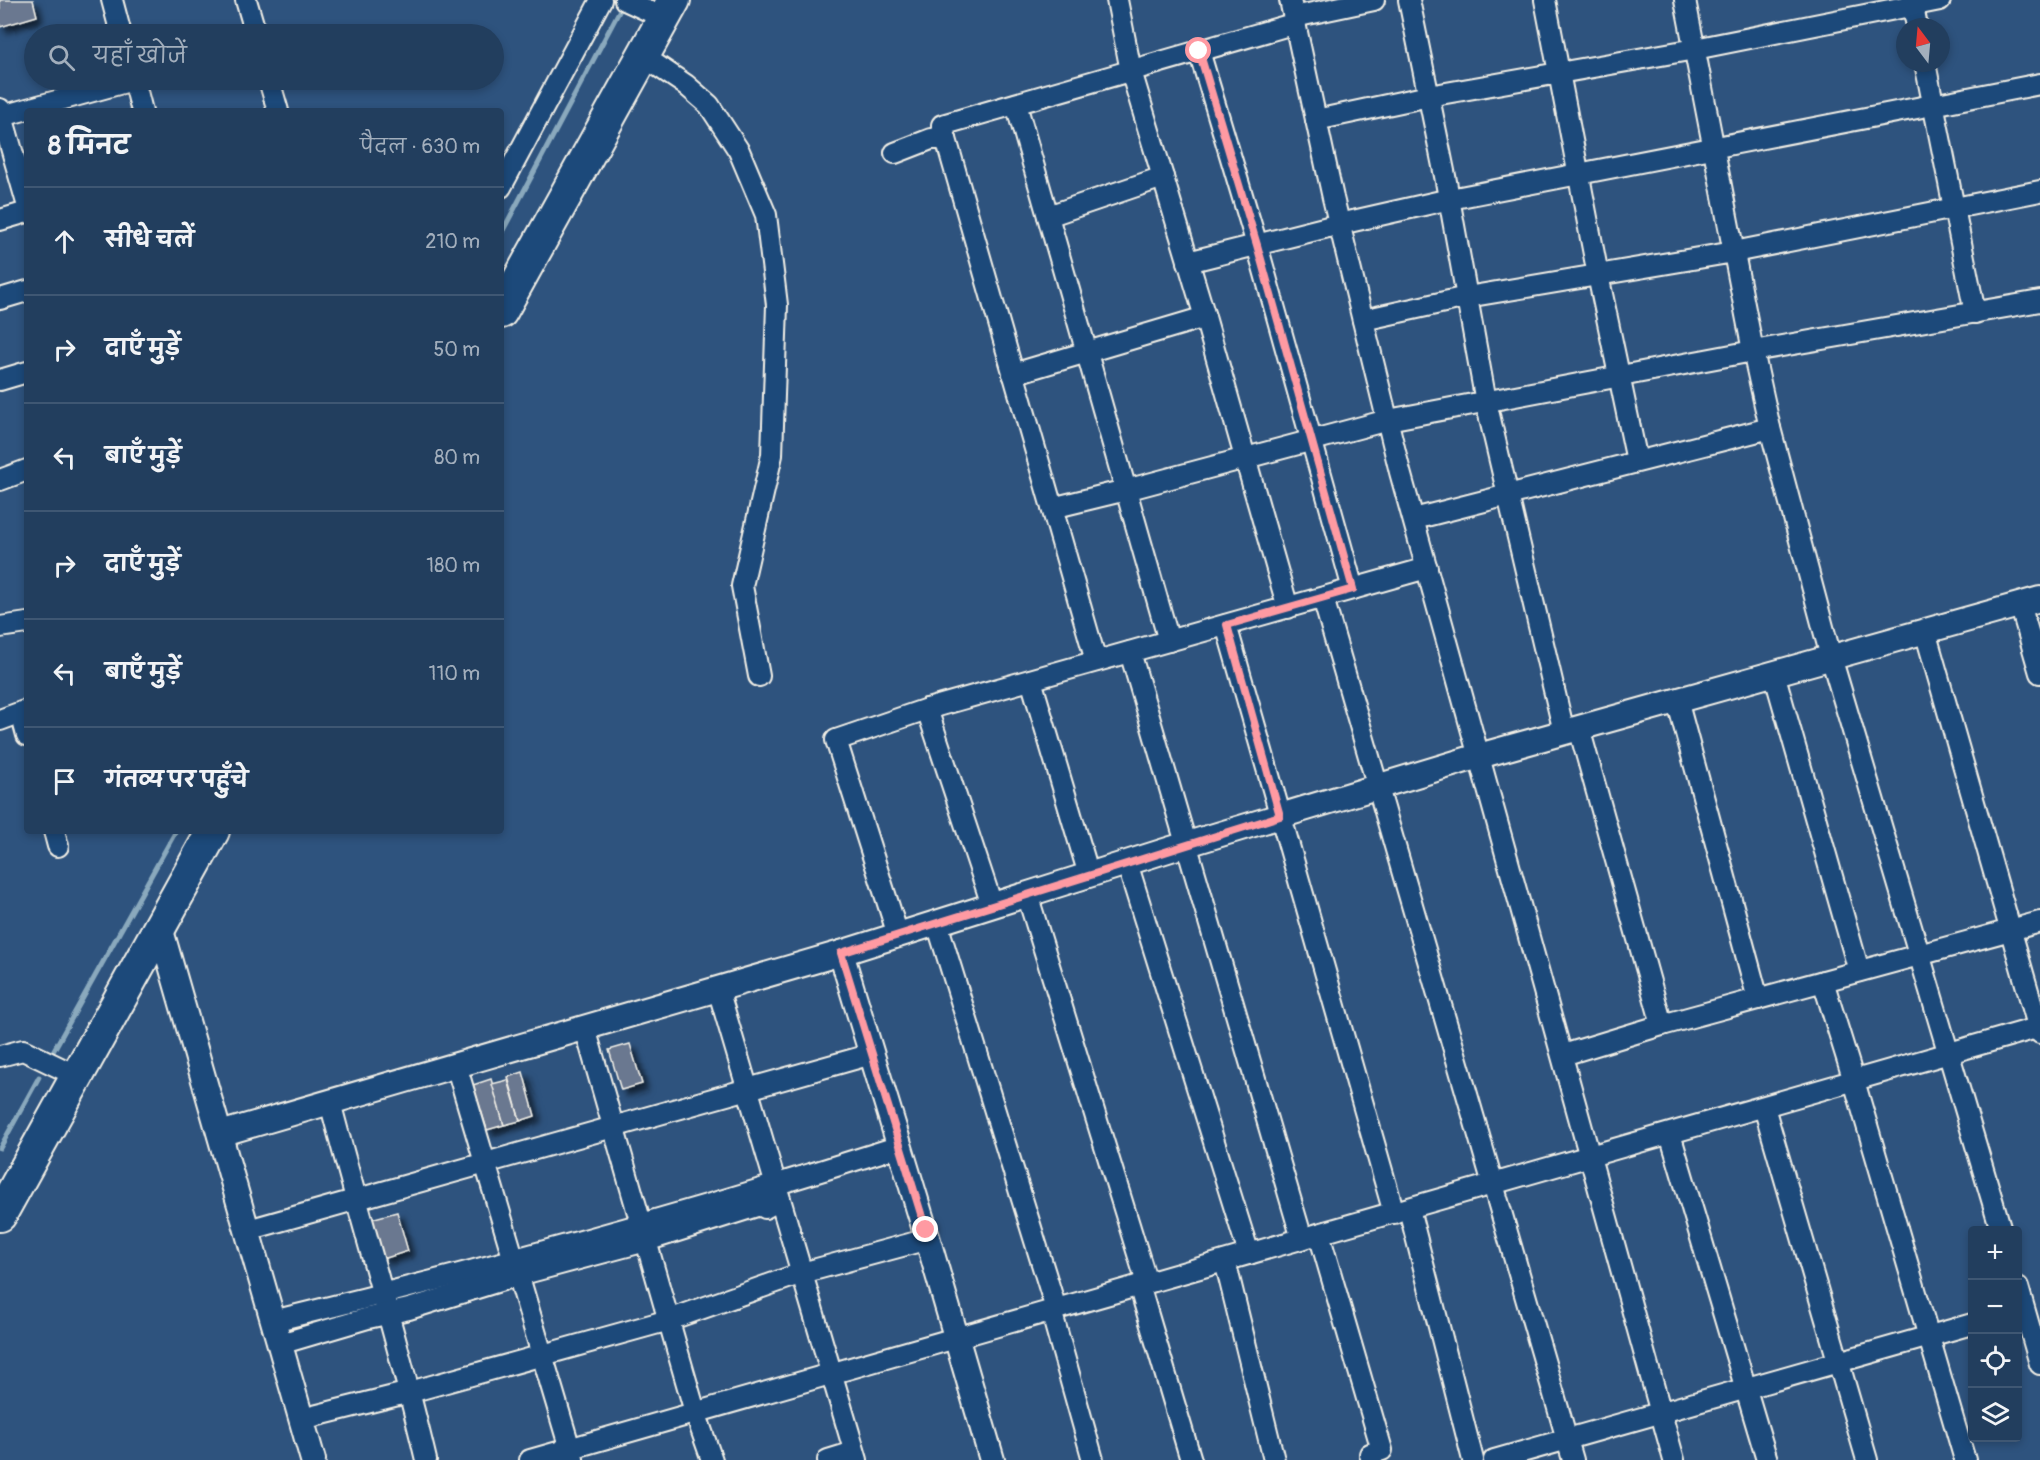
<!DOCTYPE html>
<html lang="hi">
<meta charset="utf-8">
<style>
:root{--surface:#223e5e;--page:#2e4967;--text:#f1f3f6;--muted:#a2aebc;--line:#3f5773}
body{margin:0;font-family:Pangolin,"Playpen Sans Deva",sans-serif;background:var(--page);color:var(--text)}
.controls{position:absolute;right:18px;bottom:18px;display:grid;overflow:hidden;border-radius:6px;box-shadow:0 3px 9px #0003}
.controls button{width:54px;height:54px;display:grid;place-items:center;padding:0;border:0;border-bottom:2px solid var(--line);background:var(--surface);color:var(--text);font:30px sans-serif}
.compass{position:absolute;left:1896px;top:18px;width:54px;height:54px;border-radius:50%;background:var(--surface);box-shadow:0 3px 9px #0003;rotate:344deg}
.stop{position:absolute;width:18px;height:18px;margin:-14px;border:4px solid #ff9aa2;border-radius:50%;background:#fff}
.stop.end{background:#ff9aa2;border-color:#fff;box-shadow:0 2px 6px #0008}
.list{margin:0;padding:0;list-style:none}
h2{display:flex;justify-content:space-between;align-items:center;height:78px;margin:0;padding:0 24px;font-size:26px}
h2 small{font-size:20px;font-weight:400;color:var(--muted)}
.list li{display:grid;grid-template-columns:39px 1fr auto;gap:18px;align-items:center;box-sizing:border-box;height:108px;padding:0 24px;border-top:2px solid var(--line)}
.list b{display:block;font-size:22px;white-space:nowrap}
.list em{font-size:20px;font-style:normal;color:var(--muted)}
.icon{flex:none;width:33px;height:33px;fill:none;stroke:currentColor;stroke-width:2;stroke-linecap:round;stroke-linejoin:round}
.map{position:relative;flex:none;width:2040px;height:1460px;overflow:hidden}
.search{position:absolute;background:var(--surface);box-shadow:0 3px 9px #0003;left:24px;top:24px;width:480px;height:66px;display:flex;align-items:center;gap:15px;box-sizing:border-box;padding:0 21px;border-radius:33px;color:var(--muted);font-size:22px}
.panel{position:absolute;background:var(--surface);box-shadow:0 3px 9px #0003;left:24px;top:108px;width:480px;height:726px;border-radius:6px}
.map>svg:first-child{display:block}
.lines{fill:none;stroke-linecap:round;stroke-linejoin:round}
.stream{stroke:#8aa9bd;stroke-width:5}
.building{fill:#6b7890;stroke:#f4f1e8;stroke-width:1.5;filter:url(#shadow)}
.minor-casing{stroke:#f4f1e8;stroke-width:24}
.tertiary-casing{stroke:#f4f1e8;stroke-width:28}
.trunk-casing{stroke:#f4f1e8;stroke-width:36}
.minor{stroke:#1f4a7a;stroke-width:20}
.tertiary{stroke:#1f4a7a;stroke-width:24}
.trunk{stroke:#1f4a7a;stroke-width:32}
.route{stroke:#ff9aa2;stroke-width:8}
</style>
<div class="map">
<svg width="2040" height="1460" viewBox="0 0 2040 1460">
<defs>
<filter id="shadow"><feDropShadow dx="5.5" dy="5.5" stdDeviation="3" flood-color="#0009"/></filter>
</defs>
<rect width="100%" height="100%" fill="#2e537e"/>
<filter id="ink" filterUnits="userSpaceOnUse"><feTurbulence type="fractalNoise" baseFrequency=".0167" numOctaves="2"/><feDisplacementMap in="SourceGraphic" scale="12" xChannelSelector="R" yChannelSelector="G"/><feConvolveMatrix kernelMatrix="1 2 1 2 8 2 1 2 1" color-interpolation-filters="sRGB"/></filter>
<g filter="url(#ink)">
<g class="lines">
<g class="stream">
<polyline points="501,234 623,4"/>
<polyline points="50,1057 176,831"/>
<polyline points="0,1148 39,1077"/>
</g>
</g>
<g class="building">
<polygon points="0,0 33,0 37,16 0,27"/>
<polygon points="630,1044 642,1084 621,1090 609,1050"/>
<polygon points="523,1072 535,1116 520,1121 508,1077"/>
<polygon points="491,1079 504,1125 487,1130 473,1085"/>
<polygon points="508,1080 520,1121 504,1125 492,1084"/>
<polygon points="397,1212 408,1251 383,1259 371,1219"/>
</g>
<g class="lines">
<g class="minor-casing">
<g id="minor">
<polyline points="112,0 121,34"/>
<polyline points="246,0 256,34"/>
<polyline points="625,0 664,18"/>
<polyline points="1117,0 1131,71 1205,317 1288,608"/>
<polyline points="1290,0 1333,198 1400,472 1674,1460"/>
<polyline points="1409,0 1445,176 1486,402 1564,732"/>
<polyline points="1545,0 1598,275 1637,461"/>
<polyline points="1685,0 1753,351 1770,428 1831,657 2001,1230"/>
<polyline points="1912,0 1917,27"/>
<polyline points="1294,17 1374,0"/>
<polyline points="1199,51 1257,245 1353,589"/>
<polyline points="643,56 686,85 709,105 739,151 766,215 777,305 772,455 742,586 759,676"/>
<polyline points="1925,63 1975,313"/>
<polyline points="134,80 142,111"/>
<polyline points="269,80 278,111"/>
<polyline points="1016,104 1169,641"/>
<polyline points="0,109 27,203"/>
<polyline points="2,116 133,80"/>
<polyline points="1316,120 1429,96 1695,49 1940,0"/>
<polyline points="895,153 931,139 946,139"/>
<polyline points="501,187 601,0"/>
<polyline points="1048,216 1163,177"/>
<polyline points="0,220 27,212"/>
<polyline points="1188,262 1340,224 1450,199 2040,84"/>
<polyline points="0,299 27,291"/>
<polyline points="1363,320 1467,297 1734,252 2040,191"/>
<polyline points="1013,374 1205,317"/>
<polyline points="0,380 27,372"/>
<polyline points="0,480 27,470"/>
<polyline points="1052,508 1126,490 1388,420 1753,351 2040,301"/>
<polyline points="1414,519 1770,428"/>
<polyline points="1323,598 1573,1460"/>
<polyline points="2020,604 2040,673"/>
<polyline points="1226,625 1394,1213"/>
<polyline points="0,627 27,623"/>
<polyline points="1925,631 2040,1033"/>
<polyline points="1130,652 1302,1239"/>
<polyline points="1096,661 942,125 1296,23"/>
<polyline points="1774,673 1859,971"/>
<polyline points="1031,680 1089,875"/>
<polyline points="1677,700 1758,999"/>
<polyline points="927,709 992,905"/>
<polyline points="21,713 27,735"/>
<polyline points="0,720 27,710"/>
<polyline points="1579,728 1662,1025"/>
<polyline points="54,831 58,846"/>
<polyline points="1127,863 1249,1254"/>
<polyline points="1027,894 1147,1283"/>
<polyline points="937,923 1056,1309"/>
<polyline points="898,935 836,740 927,709 1427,568"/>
<polyline points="1823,981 1854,1081 1965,1460"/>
<polyline points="718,989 857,1460"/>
<polyline points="585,1028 695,1412 712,1460"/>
<polyline points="1563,1055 1662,1025 2040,922"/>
<polyline points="0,1056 23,1050 77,1076"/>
<polyline points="456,1065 573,1459"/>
<path d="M330,1102C361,1222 398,1340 426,1460"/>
<polyline points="1764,1107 1867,1460"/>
<polyline points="1670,1134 1767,1460"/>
<polyline points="1409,1209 1473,1460"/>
<polyline points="248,1230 872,1054"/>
<polyline points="1319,1234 1382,1450 1370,1454 1372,1460"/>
<polyline points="1225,1261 1274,1460"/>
<polyline points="1139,1285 1191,1460"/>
<polyline points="2018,1287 2040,1364"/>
<polyline points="1051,1310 1093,1460"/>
<path d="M273,1321C484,1270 693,1212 900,1146"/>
<polyline points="280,1344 368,1318 409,1309 519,1275 646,1241 760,1205 765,1208 780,1200"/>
<polyline points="302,1419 410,1392 669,1320 802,1273 928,1239"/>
<polyline points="530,1460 2040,1027"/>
<polyline points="828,1460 854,1452"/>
<polyline points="1494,1460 1972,1324"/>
</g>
</g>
<g class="tertiary-casing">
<g id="tertiary">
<polyline points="160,927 313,1460"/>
<polyline points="841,953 925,1230 992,1460"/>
<polyline points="220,1134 841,953 1171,849 1479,756 2040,599"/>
</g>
</g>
<g class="trunk-casing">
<g id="trunk">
<polyline points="501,312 674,0"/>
<polyline points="0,1215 213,831"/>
</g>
</g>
<use href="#minor" class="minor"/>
<use href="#tertiary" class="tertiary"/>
<use href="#trunk" class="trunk"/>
</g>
</g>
<g class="lines" filter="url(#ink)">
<polyline class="route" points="926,1230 841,953 1280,816 1227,625 1353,589 1257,245 1199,51"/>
</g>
</svg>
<div class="controls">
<button>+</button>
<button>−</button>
<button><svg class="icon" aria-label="locate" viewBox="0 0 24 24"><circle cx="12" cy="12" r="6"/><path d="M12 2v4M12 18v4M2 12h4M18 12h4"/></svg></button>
<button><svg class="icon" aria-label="layers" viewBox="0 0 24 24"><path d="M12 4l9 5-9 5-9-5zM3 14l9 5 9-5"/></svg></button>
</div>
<svg class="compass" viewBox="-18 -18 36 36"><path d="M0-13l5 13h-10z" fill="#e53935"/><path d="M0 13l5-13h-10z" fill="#a2aebc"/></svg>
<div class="stop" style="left:1199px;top:51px"></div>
<div class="stop end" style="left:926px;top:1230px"></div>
<div class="search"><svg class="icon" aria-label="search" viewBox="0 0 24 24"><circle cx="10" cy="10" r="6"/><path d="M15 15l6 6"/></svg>यहाँ खोजें</div>
<section class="panel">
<h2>8 मिनट<small>पैदल · 630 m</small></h2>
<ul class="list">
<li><svg class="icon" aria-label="ahead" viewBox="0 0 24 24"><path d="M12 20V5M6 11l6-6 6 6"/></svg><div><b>सीधे चलें</b></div><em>210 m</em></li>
<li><svg class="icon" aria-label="right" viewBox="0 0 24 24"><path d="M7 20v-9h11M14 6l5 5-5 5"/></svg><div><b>दाएँ मुड़ें</b></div><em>50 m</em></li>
<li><svg class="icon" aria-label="left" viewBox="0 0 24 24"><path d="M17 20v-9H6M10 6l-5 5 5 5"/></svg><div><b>बाएँ मुड़ें</b></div><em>80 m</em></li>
<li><svg class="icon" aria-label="right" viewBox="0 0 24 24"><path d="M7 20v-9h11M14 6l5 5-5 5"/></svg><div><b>दाएँ मुड़ें</b></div><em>180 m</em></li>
<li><svg class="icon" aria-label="left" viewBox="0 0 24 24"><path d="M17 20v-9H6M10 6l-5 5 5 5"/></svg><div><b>बाएँ मुड़ें</b></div><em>110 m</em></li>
<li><svg class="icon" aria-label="arrive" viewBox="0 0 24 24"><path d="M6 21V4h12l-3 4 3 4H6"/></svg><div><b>गंतव्य पर पहुँचे</b></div></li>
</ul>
</section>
</div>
